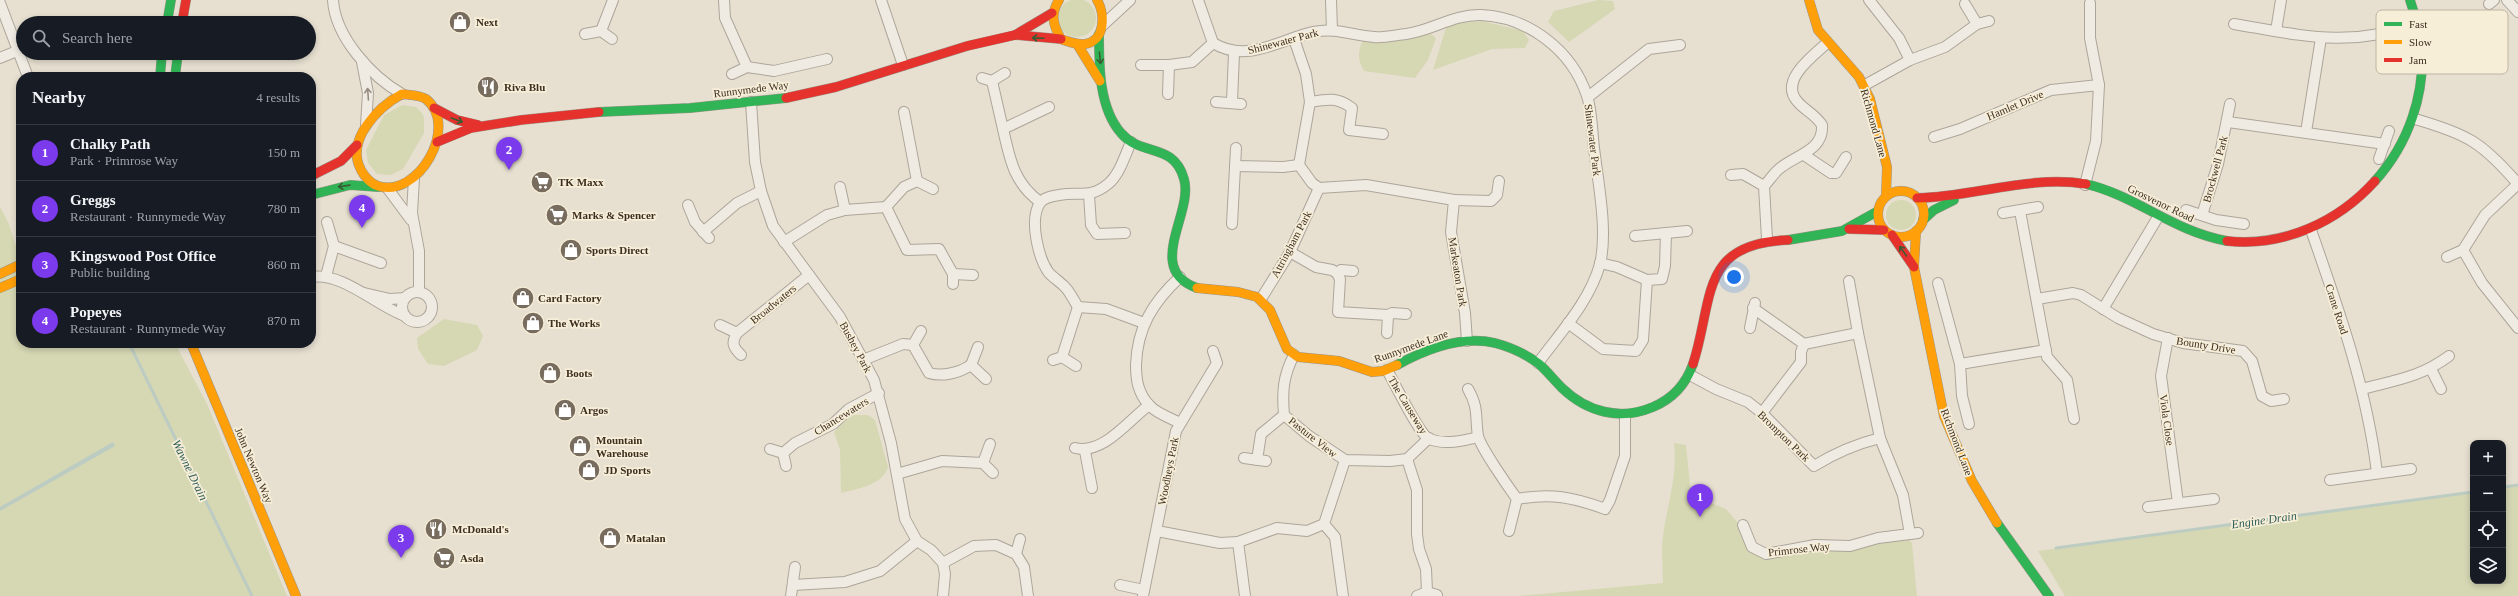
<!DOCTYPE html>
<meta charset="utf-8">
<style>
:root{--surface:#171b24;--page:#20242c;--text:#f1f3f6;--muted:#9ea1a6;--line:#363941;--accent:#7c3aed}
body{margin:0;font-family:"Times New Roman",serif;background:var(--page);color:var(--text)}
.controls{position:absolute;right:12px;bottom:12px;display:grid;overflow:hidden;border-radius:8px;box-shadow:0 2px 6px #0003}
.controls button{width:36px;height:36px;display:grid;place-items:center;padding:0;border:0;border-bottom:1px solid var(--line);background:var(--surface);color:var(--text);font:20px sans-serif}
.you{position:absolute;left:1734px;top:277px;width:14px;height:14px;margin:-10px;border:3px solid #fff;border-radius:50%;background:#1a73e8;box-shadow:0 0 0 6px #1a73e833}
.badge{display:grid;place-items:center;width:26px;height:26px;border-radius:50%;background:var(--accent);color:#fff;font-size:13px;font-weight:700}
.pin{position:absolute;translate:-50% -33px;filter:drop-shadow(0 1px 2px #0008)}
.pin::after{content:'';position:absolute;top:21px;width:14px;height:12px;background:inherit;clip-path:polygon(0 0,100% 0,50% 100%)}
.list{margin:0;padding:0;list-style:none}
h2{display:flex;justify-content:space-between;align-items:center;height:52px;margin:0;padding:0 16px;font-size:17px}
h2 small{font-size:13px;font-weight:400;color:var(--muted)}
.list li{display:grid;grid-template-columns:26px 1fr auto;gap:12px;align-items:center;box-sizing:border-box;height:56px;padding:0 16px;border-top:1px solid var(--line)}
.list b{display:block;font-size:15px;white-space:nowrap}
.list p{margin:0;font-size:13px;white-space:nowrap;color:var(--muted)}
.list em{font-size:13px;font-style:normal;color:var(--muted)}
.icon{flex:none;width:22px;height:22px;fill:none;stroke:currentColor;stroke-width:2;stroke-linecap:round;stroke-linejoin:round}
.map{position:relative;flex:none;width:2518px;height:596px;overflow:hidden}
.search{position:absolute;background:var(--surface);box-shadow:0 2px 6px #0003;left:16px;top:16px;width:300px;height:44px;display:flex;align-items:center;gap:10px;box-sizing:border-box;padding:0 14px;border-radius:22px;color:var(--muted);font-size:15px}
.panel{position:absolute;background:var(--surface);box-shadow:0 2px 6px #0003;left:16px;top:72px;width:300px;height:276px;border-radius:16px}
.map>svg:first-child{display:block}
.green{fill:#d6d7b3}
.water{fill:#bcccc2}
.lines{fill:none;stroke-linecap:round;stroke-linejoin:round}
.stream{stroke:#bcccc2;stroke-width:3}
.street-casing{stroke:#ada599;stroke-width:12}
.fast-casing{stroke:#9c958a;stroke-width:10}
.slow-casing{stroke:#9c958a;stroke-width:10}
.jam-casing{stroke:#9c958a;stroke-width:10}
.street{stroke:#efebe3;stroke-width:10}
.fast{stroke:#30b455;stroke-width:9}
.slow{stroke:#ff9f0a;stroke-width:9}
.jam{stroke:#e5322d;stroke-width:9}
.oneway{stroke:#385d33}
.oneway2{stroke:#968c82}
.labels{text-anchor:middle;stroke-width:3.5;stroke-linejoin:round;paint-order:stroke}
.poi-label{font-size:11px;font-weight:bold;fill:#3d2e20;stroke:#f7eed8;text-anchor:start}
.street-label{font-size:11px;fill:#3d2e20;stroke:#f7eed8}
.water-label{font-size:12px;font-style:italic;fill:#2f5d5a;stroke:#f7eed8}
.key{fill:#f7eed8;stroke:#bfb4a1;stroke-width:1}
.key-label{font-size:11px;fill:#3d2e20}
</style>
<div class="map">
<svg width="2518" height="596" viewBox="0 0 2518 596">
<rect width="100%" height="100%" fill="#e7e0d1"/>
<g class="green">
<circle cx="1077" cy="18" r="19"/>
<polygon points="1598,0 1613,1 1615,9 1569,42 1548,22 1554,11"/>
<polygon points="1482,21 1523,31 1529,40 1525,48 1492,49 1433,70 1446,28 1451,24"/>
<path d="M1431,34L1436,38L1428,60L1415,78L1364,71C1358,60 1357,52 1363,40C1388,43 1407,40 1431,34Z"/>
<polygon points="402,105 416,107 421,112 424,117 424,133 403,169 391,175 377,174 368,163 366,150 384,115"/>
<circle cx="1901" cy="215" r="15"/>
<polygon points="0,207 9,224 21,263 21,343 175,343 207,404 287,596 0,596"/>
<polygon points="444,319 477,325 483,336 477,350 444,366 428,364 418,349 417,338"/>
<path d="M851,415H868L875,420L888,467C883,485 857,489 841,493L840,450L834,432Z"/>
<path d="M1674,443L1686,445L1691,495L1726,509L1766,556L1908,538L1912,543L1917,596H1518L1663,583C1663,567 1661,551 1663,536C1667,505 1678,475 1674,443Z"/>
<polygon points="2518,485 2518,596 2065,596 2038,551 2473,492 2473,581 2503,581 2503,487"/>
</g>
<polygon class="water" points="113,442 115,446 0,511 0,507"/>
<g class="lines">
<g class="stream">
<polyline points="129,343 252,596"/>
<polyline points="2503,487 2518,485"/>
<polyline points="2056,548 2473,492"/>
</g>
<g class="street-casing">
<g id="street">
<path d="M333,0C335,37 372,77 402,94"/>
<polyline points="724,0 725,18 747,67"/>
<polyline points="881,0 903,65"/>
<polyline points="1331,0 1332,30"/>
<polyline points="1869,0 1899,38 1910,60"/>
<polyline points="2507,0 2518,12"/>
<polyline points="0,3 28,77"/>
<polyline points="2090,3 2090,38 2099,85"/>
<polyline points="1965,4 1977,24 1989,21"/>
<polyline points="2489,4 2494,0"/>
<path d="M2234,24C2305,36 2347,48 2419,24"/>
<polyline points="1103,25 1130,0"/>
<polyline points="601,31 613,0"/>
<polyline points="2276,31 2281,0"/>
<polyline points="585,34 601,31 612,39"/>
<polyline points="1294,39 1306,74 1310,102 1299,165"/>
<path d="M1213,43C1248,64 1280,39 1314,32C1336,27 1353,36 1374,37C1384,38 1396,35 1406,34C1431,31 1454,14 1481,15C1528,17 1572,50 1587,96C1592,111 1592,132 1594,148C1598,182 1608,231 1600,264C1590,301 1560,333 1538,363"/>
<polyline points="0,58 17,51"/>
<polyline points="362,62 368,93 366,125"/>
<polyline points="1141,65 1169,65 1168,94"/>
<polyline points="1169,65 1192,62 1213,43 1198,0"/>
<polyline points="732,74 747,67 774,71 827,59"/>
<polyline points="982,78 992,81 1005,73"/>
<polyline points="992,81 1003,129"/>
<polyline points="1865,85 1910,60 1945,47 1977,24"/>
<polyline points="1588,97 1649,49 1680,45"/>
<polyline points="1232,101 1234,53"/>
<polyline points="751,102 755,162 761,191 773,226 840,317 874,380 891,443 905,519 917,541 931,550 943,563 945,574 943,596"/>
<polyline points="1216,102 1241,104"/>
<path d="M1310,102C1328,99 1337,97 1352,108L1349,130L1383,134"/>
<path d="M2415,119C2467,134 2482,142 2518,184"/>
<polyline points="2228,122 2385,144"/>
<polyline points="2306,132 2321,38"/>
<polyline points="1934,137 1960,129 2051,90 2099,85 2096,141 2085,185"/>
<path d="M1131,142C1125,155 1120,174 1108,184C1090,199 1079,191 1059,195C1053,196 1044,197 1040,203C1029,219 1038,258 1049,273C1054,278 1060,282 1065,287C1070,292 1074,301 1078,307L1106,309L1144,323"/>
<polyline points="1804,155 1831,173 1836,173 1846,157"/>
<polyline points="2379,159 2389,131"/>
<polyline points="1299,165 1312,183 1319,188"/>
<polyline points="1235,166 1283,167 1299,165"/>
<polyline points="1731,175 1743,174 1764,186"/>
<polyline points="414,178 412,213 419,251 419,292"/>
<polyline points="917,181 933,189"/>
<polyline points="2518,184 2485,215 2463,250 2482,283 2518,328"/>
<polyline points="840,187 845,210"/>
<polyline points="388,189 411,220"/>
<polyline points="1089,195 1091,225 1097,234 1125,233"/>
<polyline points="1454,200 1491,201 1497,195 1499,181"/>
<path d="M1040,202C1014,183 1010,160 1003,129L1049,107"/>
<polyline points="688,205 695,222 709,238"/>
<polyline points="886,207 904,187 917,181 904,112"/>
<polyline points="2186,210 2216,220 2244,224"/>
<polyline points="2020,211 2047,357 2067,380 2074,419"/>
<polyline points="2003,213 2038,207"/>
<polyline points="2202,215 2218,164 2230,104"/>
<polyline points="327,222 334,246"/>
<polyline points="1232,224 1236,148"/>
<path d="M2311,230C2339,310 2367,389 2377,473"/>
<polyline points="703,232 737,203 761,191"/>
<polyline points="1635,236 1687,231"/>
<path d="M1767,239L1764,186C1769,181 1773,174 1779,169C1795,155 1824,151 1822,125C1815,114 1804,110 1797,101C1779,80 1814,55 1827,43"/>
<polyline points="784,242 827,215 845,210 886,207 907,250 939,249 953,274 953,284"/>
<polyline points="1290,252 1316,267 1332,270 1337,273 1341,270 1353,271"/>
<polyline points="2447,257 2463,250"/>
<polyline points="1600,263 1617,267 1647,280"/>
<polyline points="1337,273 1340,279 1338,312 1388,315 1392,313 1406,314"/>
<polyline points="953,274 973,275"/>
<polyline points="326,276 334,246 381,263"/>
<path d="M311,277C343,272 375,305 405,316"/>
<path d="M1180,277C1153,302 1137,328 1136,365C1136,380 1138,393 1149,405C1156,413 1170,418 1180,423"/>
<polyline points="1849,281 1858,333 1880,438 1903,495 1910,534"/>
<polyline points="1938,283 1960,364 1962,396 1969,424"/>
<circle cx="417" cy="307" r="15"/>
<polyline points="364,293 390,299 405,298"/>
<polyline points="1261,299 1290,252 1319,188 1366,185 1454,200 1451,232 1465,313 1467,341"/>
<polyline points="2037,299 2073,293 2081,295 2118,318 2153,334 2183,343 2243,351 2252,361 2262,396 2271,401 2284,399"/>
<polyline points="1753,308 1804,344 1858,333"/>
<polyline points="2103,309 2158,217"/>
<polyline points="1568,323 1603,349 1636,351 1643,340 1647,280 1662,279 1665,266 1666,233"/>
<polyline points="720,325 737,333 809,275"/>
<polyline points="1750,328 1755,303"/>
<path d="M737,333C731,343 733,347 741,355"/>
<polyline points="1387,333 1388,315"/>
<polyline points="2168,338 2161,376 2178,503"/>
<polyline points="913,345 921,331"/>
<path d="M1294,355C1283,376 1282,392 1284,415L1309,436L1345,460L1390,461L1407,459L1429,438"/>
<polyline points="1062,357 1078,307"/>
<path d="M863,360L903,344L913,345L929,373C942,377 959,373 971,365L986,379"/>
<polyline points="1053,360 1062,357 1076,366"/>
<polyline points="1960,364 2046,350"/>
<polyline points="971,365 978,347"/>
<polyline points="2431,369 2441,389"/>
<path d="M1387,370C1394,382 1419,434 1429,439C1445,445 1463,441 1478,437"/>
<path d="M1690,375L1716,389L1748,402L1762,413L1814,466C1835,453 1856,444 1880,438"/>
<path d="M1468,389C1479,408 1475,417 1478,436C1481,448 1509,488 1517,499C1551,493 1573,497 1605,509L1610,500L1625,456V415"/>
<path d="M2362,389C2396,380 2421,377 2449,356"/>
<polyline points="1762,413 1801,362 1801,352 1804,344"/>
<path d="M1075,448C1103,455 1128,421 1149,405"/>
<polyline points="770,449 783,453 795,443 833,424 849,409 879,393"/>
<polyline points="1085,451 1092,488"/>
<polyline points="783,453 786,466"/>
<polyline points="1244,458 1266,461"/>
<polyline points="1407,459 1417,490 1417,534 1419,549 1426,569 1427,592"/>
<polyline points="1257,460 1261,434 1284,415"/>
<polyline points="983,463 993,473"/>
<polyline points="897,474 942,461 983,463 990,444"/>
<polyline points="2330,480 2411,469"/>
<polyline points="2148,507 2214,499"/>
<polyline points="1743,525 1752,547 1766,554 1815,545 1850,546 1878,538 1918,533"/>
<polyline points="1157,531 1220,543 1238,542 1277,528 1307,531 1324,524"/>
<polyline points="1509,531 1517,499"/>
<polyline points="1238,542 1245,596"/>
<polyline points="1016,554 1020,539"/>
<polyline points="943,563 974,546 996,545 1016,554 1024,567 1028,596"/>
<polyline points="793,585 845,582 880,571 917,541"/>
<polyline points="1120,585 1144,590"/>
<polyline points="791,596 795,567"/>
<polyline points="1143,596 1176,431 1217,363 1213,351"/>
<polyline points="1343,596 1335,537 1324,524 1345,460"/>
<polyline points="1417,596 1427,592 1437,595"/>
</g>
</g>
<g class="fast-casing">
<g id="fast">
<polyline points="167,23 171,0"/>
<path d="M1099,34C1099,66 1099,108 1121,133C1141,157 1174,142 1184,179C1194,213 1144,269 1197,288"/>
<polyline points="160,77 162,53"/>
<polyline points="175,77 178,53"/>
<polyline points="599,112 690,108 786,98"/>
<path d="M2375,181C2409,143 2425,95 2422,45C2421,30 2414,14 2410,0"/>
<path d="M2086,184C2137,196 2172,231 2227,241"/>
<polyline points="311,195 350,185 378,187"/>
<polyline points="1923,220 1934,210 1954,200"/>
<polyline points="1788,240 1842,231 1878,211"/>
<path d="M1397,365C1426,349 1461,335 1495,343C1510,347 1526,354 1539,364C1547,371 1554,380 1562,388C1587,412 1620,421 1653,407C1672,399 1686,384 1693,364"/>
<polyline points="1997,523 2049,596"/>
</g>
</g>
<g class="slow-casing">
<g id="slow">
<path d="M1059,0C1050,14 1053,25 1061,39C1069,42 1077,45 1085,44C1106,41 1105,13 1097,0"/>
<polyline points="1809,0 1818,30 1859,77 1870,99 1887,167 1886,196"/>
<polyline points="1077,44 1100,81"/>
<path d="M402,94C409,95 420,95 426,99C460,126 418,199 378,186C371,184 364,176 361,170C345,140 378,107 402,94Z"/>
<circle cx="1901" cy="214" r="23"/>
<polyline points="1916,231 1914,267 1944,416 1972,481 1997,523"/>
<polyline points="0,274 21,264"/>
<polyline points="0,288 21,279"/>
<polyline points="1197,288 1238,292 1257,297 1270,310 1287,349 1298,357 1339,361 1372,372 1383,371 1397,365"/>
<polyline points="191,343 296,596"/>
</g>
</g>
<g class="jam-casing">
<g id="jam">
<polyline points="182,23 186,0"/>
<polyline points="1015,35 1061,39"/>
<polyline points="786,98 836,87 967,46 1015,35 1052,13"/>
<polyline points="434,108 457,120 478,125"/>
<polyline points="437,142 471,128 521,120 599,112"/>
<polyline points="311,176 341,161 357,145"/>
<path d="M1917,198C1973,197 2029,175 2086,184"/>
<polyline points="1849,229 1884,230"/>
<polyline points="1892,235 1914,267"/>
<path d="M2227,241C2284,247 2338,222 2375,181"/>
<path d="M1693,364C1714,299 1699,243 1788,240"/>
</g>
</g>
<use href="#street" class="street"/>
<use href="#fast" class="fast"/>
<use href="#slow" class="slow"/>
<use href="#jam" class="jam"/>
</g>
<defs><path id="oneway-shaft" d="M-6 0H5M1.5-3L5.5 0L1.5 3" fill="none" stroke-width="1.6" stroke-linecap="round" stroke-linejoin="round"/></defs>
<g class="oneway">
<use href="#oneway-shaft" transform="translate(1038 38) rotate(-178)"/>
<use href="#oneway-shaft" transform="translate(1100 58) rotate(84)"/>
<use href="#oneway-shaft" transform="translate(457 120) rotate(20)"/>
<use href="#oneway-shaft" transform="translate(344 186) rotate(172)"/>
<use href="#oneway-shaft" transform="translate(1903 251) rotate(-125)"/>
</g>
<use class="oneway2" href="#oneway-shaft" transform="translate(368 94) rotate(-94)"/>
<defs>
<g id="shop-disc" transform="scale(1.15)"><circle r="9.5" fill="#786c5e" stroke="#f7eed8"/><path d="M-5-2.5h2.3a2.7 3.5 0 0 1 5.4 0H5L5.5 6h-11ZM-1.5-2.5h3a1.5 2.3 0 0 0-3 0Z" fill="#fff"/></g>
<g id="restaurant-disc" transform="scale(1.15)"><circle r="9.5" fill="#786c5e" stroke="#f7eed8"/><path d="M-5-6h1v4h1v-4h1v4h1v-4h1v5L-1.5 .5V6h-2V.5L-5-1ZM5-6V6H3V1.5H1.5Q1.5-4 5-6Z" fill="#fff"/></g>
<g id="supermarket-disc" transform="scale(1.15)"><circle r="9.5" fill="#786c5e" stroke="#f7eed8"/><path d="M-6-5.5h2.5l.6 2H6L4.5 2H-2.5L-4.4-4H-6ZM-1.5 3.2a1.3 1.3 0 1 0 .1 0ZM3 3.2a1.3 1.3 0 1 0 .1 0Z" fill="#fff"/></g>
</defs>
<g fill-rule="evenodd">
<use href="#shop-disc" x="460" y="22"/>
<use href="#restaurant-disc" x="488" y="87"/>
<use href="#supermarket-disc" x="542" y="182"/>
<use href="#supermarket-disc" x="557" y="215"/>
<use href="#shop-disc" x="571" y="250"/>
<use href="#shop-disc" x="523" y="298"/>
<use href="#shop-disc" x="533" y="323"/>
<use href="#shop-disc" x="550" y="373"/>
<use href="#shop-disc" x="565" y="410"/>
<use href="#shop-disc" x="580" y="446"/>
<use href="#shop-disc" x="589" y="470"/>
<use href="#restaurant-disc" x="436" y="529"/>
<use href="#shop-disc" x="610" y="538"/>
<use href="#supermarket-disc" x="444" y="558"/>
</g>
<g class="labels">
<g class="poi-label">
<text x="476" y="26">Next</text>
<text x="504" y="91">Riva Blu</text>
<text x="558" y="186">TK Maxx</text>
<text x="572" y="219">Marks &amp; Spencer</text>
<text x="586" y="254">Sports Direct</text>
<text x="538" y="302">Card Factory</text>
<text x="548" y="327">The Works</text>
<text x="566" y="377">Boots</text>
<text x="580" y="414">Argos</text>
<text x="596" y="444">Mountain<tspan x="596" dy="13">Warehouse</tspan></text>
<text x="604" y="474">JD Sports</text>
<text x="452" y="533">McDonald's</text>
<text x="626" y="542">Matalan</text>
<text x="460" y="562">Asda</text>
</g>
<g class="street-label">
<text transform="translate(1283 41) rotate(-15)" y="4">Shinewater Park</text>
<text transform="translate(751 89) rotate(-7)" y="4">Runnymede Way</text>
<text transform="translate(2015 105) rotate(-23)" y="4">Hamlet Drive</text>
<text transform="translate(1874 123) rotate(74)" y="4">Richmond Lane</text>
<text transform="translate(1593 140) rotate(83)" y="4">Shinewater Park</text>
<text transform="translate(2215 169) rotate(-75)" y="4">Brockwell Park</text>
<text transform="translate(2161 203) rotate(26)" y="4">Grosvenor Road</text>
<text transform="translate(1291 244) rotate(-62)" y="4">Attringham Park</text>
<text transform="translate(1458 272) rotate(81)" y="4">Markeaton Park</text>
<text transform="translate(773 304) rotate(-39)" y="4">Broadwaters</text>
<text transform="translate(2337 309) rotate(72)" y="4">Crane Road</text>
<text transform="translate(2206 345) rotate(9)" y="4">Bounty Drive</text>
<text transform="translate(1411 346) rotate(-20)" y="4">Runnymede Lane</text>
<text transform="translate(856 347) rotate(62)" y="4">Bushey Park</text>
<text transform="translate(1408 405) rotate(59)" y="4">The Causeway</text>
<text transform="translate(841 416) rotate(-32)" y="4">Chancewaters</text>
<text transform="translate(2167 420) rotate(82)" y="4">Viola Close</text>
<text transform="translate(1784 436) rotate(44)" y="4">Brompton Park</text>
<text transform="translate(1313 437) rotate(38)" y="4">Pasture View</text>
<text transform="translate(1957 442) rotate(69)" y="4">Richmond Lane</text>
<text transform="translate(254 465) rotate(67)" y="4">John Newton Way</text>
<text transform="translate(1168 471) rotate(-79)" y="4">Woodheys Park</text>
<text transform="translate(1799 549) rotate(-6)" y="4">Primrose Way</text>
</g>
<g class="water-label">
<text transform="translate(190 470) rotate(64)" y="4">Wawne Drain</text>
<text transform="translate(2264 520) rotate(-8)" y="4">Engine Drain</text>
</g>
</g>
<rect x="2376" y="10" width="132" height="64" rx="6" class="key"/>
<rect x="2384" y="22" width="18" height="4" fill="#30b455"/>
<rect x="2384" y="40" width="18" height="4" fill="#ff9f0a"/>
<rect x="2384" y="58" width="18" height="4" fill="#e5322d"/>
<g class="key-label">
<text x="2409" y="28">Fast</text>
<text x="2409" y="46">Slow</text>
<text x="2409" y="64">Jam</text>
</g>
</svg>
<div class="controls">
<button>+</button>
<button>−</button>
<button><svg class="icon" aria-label="locate" viewBox="0 0 24 24"><circle cx="12" cy="12" r="6"/><path d="M12 2v4M12 18v4M2 12h4M18 12h4"/></svg></button>
<button><svg class="icon" aria-label="layers" viewBox="0 0 24 24"><path d="M12 4l9 5-9 5-9-5zM3 14l9 5 9-5"/></svg></button>
</div>
<div class="you"></div>
<div class="pin badge" style="left:1700px;top:517px">1</div>
<div class="pin badge" style="left:509px;top:170px">2</div>
<div class="pin badge" style="left:401px;top:558px">3</div>
<div class="pin badge" style="left:362px;top:228px">4</div>
<div class="search"><svg class="icon" aria-label="search" viewBox="0 0 24 24"><circle cx="10" cy="10" r="6"/><path d="M15 15l6 6"/></svg>Search here</div>
<section class="panel">
<h2>Nearby<small>4 results</small></h2>
<ul class="list">
<li><span class="badge">1</span><div><b>Chalky Path</b><p>Park · Primrose Way</p></div><em>150 m</em></li>
<li><span class="badge">2</span><div><b>Greggs</b><p>Restaurant · Runnymede Way</p></div><em>780 m</em></li>
<li><span class="badge">3</span><div><b>Kingswood Post Office</b><p>Public building</p></div><em>860 m</em></li>
<li><span class="badge">4</span><div><b>Popeyes</b><p>Restaurant · Runnymede Way</p></div><em>870 m</em></li>
</ul>
</section>
</div>
